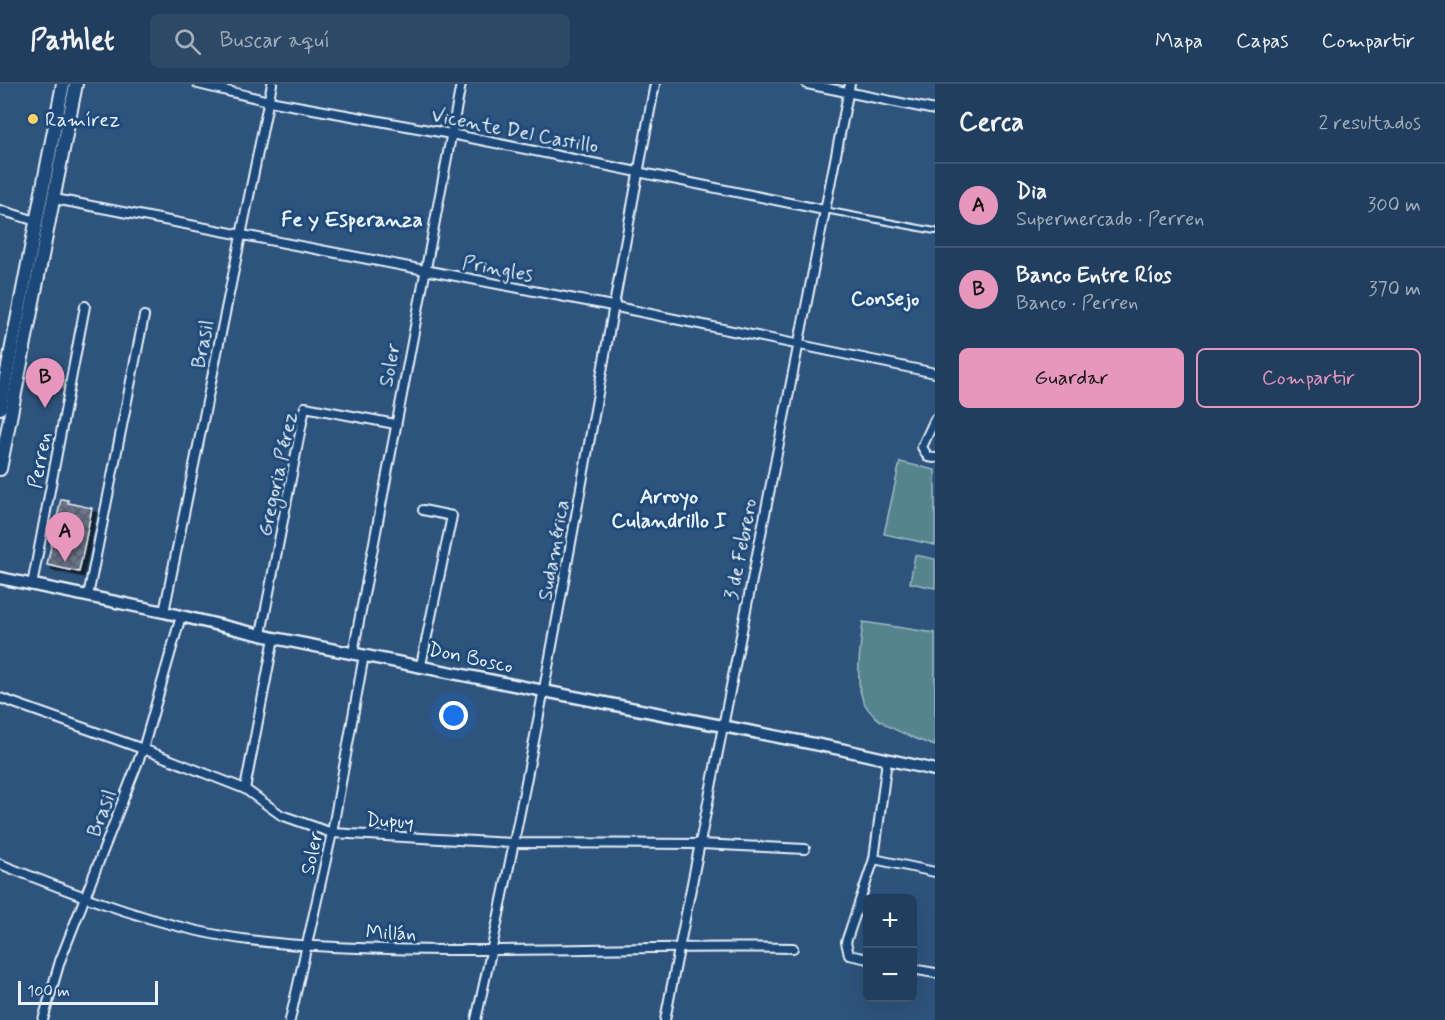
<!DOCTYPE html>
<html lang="es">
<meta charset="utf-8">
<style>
:root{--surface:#223e5e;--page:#2e4967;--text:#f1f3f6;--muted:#a2aebc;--line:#3f5773;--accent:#e797bd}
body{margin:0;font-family:Mynerve,sans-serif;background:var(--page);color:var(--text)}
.controls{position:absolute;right:18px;bottom:18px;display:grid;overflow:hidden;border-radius:9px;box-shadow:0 6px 24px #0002}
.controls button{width:54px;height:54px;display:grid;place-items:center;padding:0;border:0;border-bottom:2px solid var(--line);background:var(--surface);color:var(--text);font:30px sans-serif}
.scale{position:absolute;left:18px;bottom:15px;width:140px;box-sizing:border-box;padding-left:6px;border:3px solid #e8f1f8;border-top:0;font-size:16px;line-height:21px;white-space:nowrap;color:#e8f1f8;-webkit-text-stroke:4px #1f4a7a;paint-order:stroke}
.you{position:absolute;left:454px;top:632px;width:21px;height:21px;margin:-15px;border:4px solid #fff;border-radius:50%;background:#1a73e8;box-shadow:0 0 0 9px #1a73e833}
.badge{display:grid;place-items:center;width:39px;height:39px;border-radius:50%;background:var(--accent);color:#111;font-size:20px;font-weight:700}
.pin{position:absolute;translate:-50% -50px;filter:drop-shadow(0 2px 3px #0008)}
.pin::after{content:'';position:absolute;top:32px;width:21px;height:18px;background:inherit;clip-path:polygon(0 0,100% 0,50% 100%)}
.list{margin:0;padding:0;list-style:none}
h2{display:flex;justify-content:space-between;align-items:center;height:78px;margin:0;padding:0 24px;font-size:26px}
h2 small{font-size:20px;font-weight:400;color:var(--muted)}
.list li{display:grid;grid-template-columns:39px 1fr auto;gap:18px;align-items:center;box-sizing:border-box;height:84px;padding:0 24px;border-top:2px solid var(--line)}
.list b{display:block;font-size:22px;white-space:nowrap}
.list p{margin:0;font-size:20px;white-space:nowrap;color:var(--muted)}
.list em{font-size:20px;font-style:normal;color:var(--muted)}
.actions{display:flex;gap:12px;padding:18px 24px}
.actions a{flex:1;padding:14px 0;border:2px solid var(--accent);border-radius:9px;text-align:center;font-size:21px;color:var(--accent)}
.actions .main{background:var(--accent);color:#111}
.icon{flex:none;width:33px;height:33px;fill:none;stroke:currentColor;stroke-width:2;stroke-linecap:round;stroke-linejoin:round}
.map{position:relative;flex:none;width:935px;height:936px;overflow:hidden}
header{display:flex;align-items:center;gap:36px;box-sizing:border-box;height:84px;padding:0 30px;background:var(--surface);border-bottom:2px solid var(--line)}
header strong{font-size:28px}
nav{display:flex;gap:33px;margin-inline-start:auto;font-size:21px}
.search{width:420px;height:54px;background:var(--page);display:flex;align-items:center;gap:15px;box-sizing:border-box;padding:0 21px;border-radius:9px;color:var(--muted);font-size:22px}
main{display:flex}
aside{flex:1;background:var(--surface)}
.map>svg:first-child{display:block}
.garden{fill:#54848e;stroke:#9ebac3;stroke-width:1.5}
.building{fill:url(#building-cross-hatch);stroke:#e8f1f8;stroke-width:1.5;filter:url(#shadow)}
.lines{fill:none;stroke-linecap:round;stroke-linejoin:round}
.lane-casing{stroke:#e8f1f8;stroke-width:8}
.street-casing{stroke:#e8f1f8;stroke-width:12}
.secondary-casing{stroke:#e8f1f8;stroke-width:15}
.primary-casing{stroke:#e8f1f8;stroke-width:16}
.lane{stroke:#1f4a7a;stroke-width:4}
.street{stroke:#1f4a7a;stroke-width:8}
.secondary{stroke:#1f4a7a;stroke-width:10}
.primary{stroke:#1f4a7a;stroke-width:12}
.poi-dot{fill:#ffd166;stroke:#1f4a7a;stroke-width:2}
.labels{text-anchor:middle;stroke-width:6;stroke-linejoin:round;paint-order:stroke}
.poi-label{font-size:20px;fill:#e8f1f8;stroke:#1f4a7a;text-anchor:start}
.street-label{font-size:20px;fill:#e8f1f8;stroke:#1f4a7a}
.neighbourhood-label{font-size:21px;font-weight:bold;fill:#e8f1f8;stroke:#1f4a7a}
</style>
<header>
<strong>Pathlet</strong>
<div class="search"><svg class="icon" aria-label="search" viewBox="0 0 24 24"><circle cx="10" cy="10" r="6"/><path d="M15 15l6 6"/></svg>Buscar aquí</div>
<nav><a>Mapa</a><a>Capas</a><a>Compartir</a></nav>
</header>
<main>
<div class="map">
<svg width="935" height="936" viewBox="0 0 935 936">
<defs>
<pattern id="building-cross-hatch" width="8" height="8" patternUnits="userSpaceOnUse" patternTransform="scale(1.5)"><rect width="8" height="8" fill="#6a7589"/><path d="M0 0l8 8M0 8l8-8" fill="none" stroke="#585e6a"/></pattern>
<filter id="shadow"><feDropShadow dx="4.5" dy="4.5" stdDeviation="0" flood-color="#0009"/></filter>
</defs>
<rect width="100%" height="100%" fill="#2e537d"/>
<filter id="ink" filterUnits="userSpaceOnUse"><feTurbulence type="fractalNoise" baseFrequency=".0167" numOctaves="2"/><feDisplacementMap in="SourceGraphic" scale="12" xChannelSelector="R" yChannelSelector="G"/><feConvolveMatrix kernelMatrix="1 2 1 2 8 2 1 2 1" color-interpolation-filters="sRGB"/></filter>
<g filter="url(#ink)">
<g class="garden">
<polygon points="900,378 935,386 935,461 884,450"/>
<polygon points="915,471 935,475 935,504 910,499"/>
<path d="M863,538L935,549V662C854,632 853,622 863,538Z"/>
</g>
<polygon class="building" points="61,415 68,416 68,419 92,424 79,488 47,481"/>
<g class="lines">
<g class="lane-casing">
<polyline id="lane" points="825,126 935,147"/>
</g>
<g class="street-casing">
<g id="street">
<polyline points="198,0 269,17 451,50 824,126"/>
<polyline points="807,0 935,26"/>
<polyline points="52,118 55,115 612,222 935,289"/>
<polyline points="0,126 36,137 38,134"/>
<polyline points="935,335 922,363 928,373 935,374"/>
<polyline points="32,501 85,222"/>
<polyline points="88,512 144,232"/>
<polyline points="164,528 272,0"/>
<polyline points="261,550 305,323 395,340"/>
<polyline points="353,569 461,0"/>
<polyline points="421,581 452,432 423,426"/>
<polyline points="0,614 143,665 245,705 281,731 332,749 512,759 701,760 805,765"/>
<polyline points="245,705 274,554"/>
<polyline points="874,775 935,788"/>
<path d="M0,780C65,806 130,832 198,847C260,861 324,863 388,865C523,869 658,861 793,864"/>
<polyline points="868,875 849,871 846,858 874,775 887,676"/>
<polyline points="912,885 935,889"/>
<polyline points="43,936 60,877 143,665 181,532"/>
<polyline points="290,936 332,749 364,571"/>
<path d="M476,936C546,626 595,312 655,0"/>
<polyline points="665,936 850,0"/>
</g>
</g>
<g class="secondary-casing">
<polyline id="secondary" points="0,494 164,528 274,554 840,665 935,686"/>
</g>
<g class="primary-casing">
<g id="primary">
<polyline points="0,324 63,0"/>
<polyline points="0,385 76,0"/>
</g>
</g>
<use href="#lane" class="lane"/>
<use href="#street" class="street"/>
<use href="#secondary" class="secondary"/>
<use href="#primary" class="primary"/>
</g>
</g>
<circle class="poi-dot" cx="33" cy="35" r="6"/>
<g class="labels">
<g class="poi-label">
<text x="45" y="42">Ramírez</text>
</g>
<g class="street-label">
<text transform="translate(515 46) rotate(11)" y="7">Vicente Del Castillo</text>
<text transform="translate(498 184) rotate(11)" y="7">Pringles</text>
<text transform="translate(202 260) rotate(-79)" y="7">Brasil</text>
<text transform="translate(389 281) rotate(-79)" y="7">Soler</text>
<text transform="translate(39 376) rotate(-79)" y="7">Perren</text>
<text transform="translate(277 390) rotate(-78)" y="7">Gregoria Pérez</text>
<text transform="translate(740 465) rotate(-79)" y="7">3 de Febrero</text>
<text transform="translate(553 466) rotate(-80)" y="7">Sudamérica</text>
<text transform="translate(471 573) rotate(12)" y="7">Don Bosco</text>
<text transform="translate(101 729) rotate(-69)" y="7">Brasil</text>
<text transform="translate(390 736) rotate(3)" y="7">Dupuy</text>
<text transform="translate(311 769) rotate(-78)" y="7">Soler</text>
<text transform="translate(391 848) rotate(2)" y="7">Millán</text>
</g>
<g class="neighbourhood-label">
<text x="352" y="142">Fe y Esperanza</text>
<text x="885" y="221">Consejo</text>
<text x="669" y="419">Arroyo<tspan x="669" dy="24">Culandrillo I</tspan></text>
</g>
</g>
</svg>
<div class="controls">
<button>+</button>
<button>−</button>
</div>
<div class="scale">100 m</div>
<div class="you"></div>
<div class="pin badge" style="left:65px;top:478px">A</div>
<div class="pin badge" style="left:45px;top:324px">B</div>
</div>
<aside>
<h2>Cerca<small>2 resultados</small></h2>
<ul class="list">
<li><span class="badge">A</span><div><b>Dia</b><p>Supermercado · Perren</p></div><em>300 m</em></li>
<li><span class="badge">B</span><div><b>Banco Entre Ríos</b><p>Banco · Perren</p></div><em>370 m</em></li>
</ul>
<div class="actions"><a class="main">Guardar</a><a>Compartir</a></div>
</aside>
</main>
